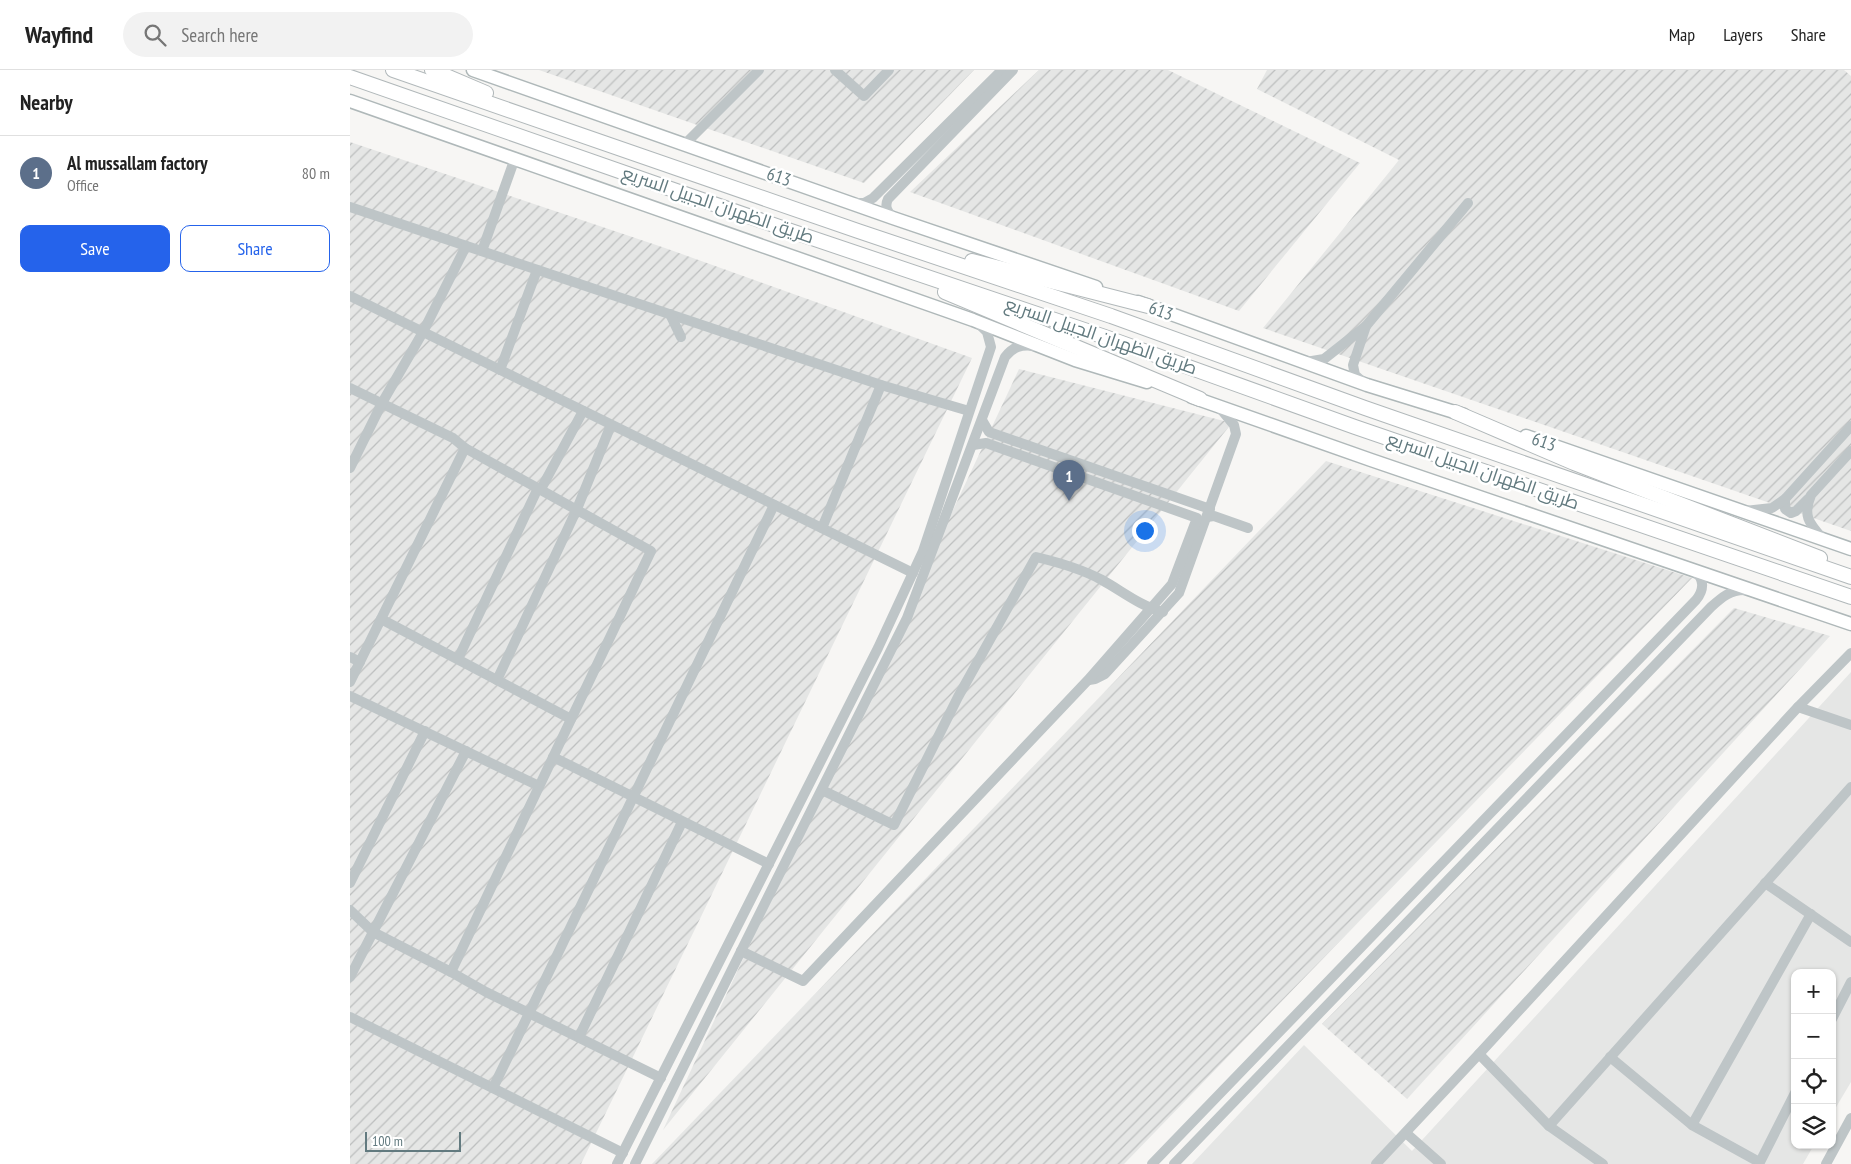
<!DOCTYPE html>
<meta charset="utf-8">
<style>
:root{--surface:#fff;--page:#f2f2f2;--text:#222;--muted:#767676;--line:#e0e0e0;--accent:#2563eb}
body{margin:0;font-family:"PT Sans Narrow",Cairo,sans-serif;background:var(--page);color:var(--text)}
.controls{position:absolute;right:15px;bottom:15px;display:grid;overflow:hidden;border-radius:10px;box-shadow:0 1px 4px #0004}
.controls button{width:45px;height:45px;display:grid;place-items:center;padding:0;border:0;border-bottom:1px solid var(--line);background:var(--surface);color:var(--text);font:25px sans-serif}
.scale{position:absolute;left:15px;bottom:12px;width:96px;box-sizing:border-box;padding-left:5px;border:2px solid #627a7f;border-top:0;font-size:14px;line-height:18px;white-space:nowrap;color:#627a7f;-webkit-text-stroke:4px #fff;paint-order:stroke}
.you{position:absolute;left:794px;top:460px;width:18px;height:18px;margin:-12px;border:4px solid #fff;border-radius:50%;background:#1a73e8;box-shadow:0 0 0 8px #1a73e833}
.badge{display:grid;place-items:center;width:32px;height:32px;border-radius:50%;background:var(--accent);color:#fff;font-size:16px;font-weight:700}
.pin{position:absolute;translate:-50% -41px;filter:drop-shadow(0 1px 2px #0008)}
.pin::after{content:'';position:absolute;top:26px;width:18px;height:15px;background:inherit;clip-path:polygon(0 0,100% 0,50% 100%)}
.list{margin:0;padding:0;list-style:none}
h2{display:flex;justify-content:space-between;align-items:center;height:65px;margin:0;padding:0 20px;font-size:21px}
h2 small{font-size:16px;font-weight:400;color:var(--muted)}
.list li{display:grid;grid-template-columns:32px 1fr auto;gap:15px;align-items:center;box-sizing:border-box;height:75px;padding:0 20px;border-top:1px solid var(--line)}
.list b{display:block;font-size:19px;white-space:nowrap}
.list p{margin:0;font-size:16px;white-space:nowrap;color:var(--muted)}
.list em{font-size:16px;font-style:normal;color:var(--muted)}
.actions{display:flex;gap:10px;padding:15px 20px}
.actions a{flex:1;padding:11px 0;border:1px solid var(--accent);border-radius:10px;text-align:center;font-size:18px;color:var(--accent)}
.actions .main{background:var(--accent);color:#fff}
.icon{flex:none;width:28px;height:28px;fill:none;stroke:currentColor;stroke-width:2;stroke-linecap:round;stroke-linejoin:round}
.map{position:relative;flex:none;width:1501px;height:1094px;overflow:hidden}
header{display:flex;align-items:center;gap:30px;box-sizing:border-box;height:70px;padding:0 25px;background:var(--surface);border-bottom:1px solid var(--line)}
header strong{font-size:24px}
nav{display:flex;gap:28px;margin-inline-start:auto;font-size:18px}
.search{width:350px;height:45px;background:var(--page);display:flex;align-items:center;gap:12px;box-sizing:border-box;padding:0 18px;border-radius:28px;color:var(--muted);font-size:19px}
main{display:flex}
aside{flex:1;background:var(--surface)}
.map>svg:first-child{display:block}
.built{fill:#e5e6e5}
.industrial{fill:url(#industrial-furrows)}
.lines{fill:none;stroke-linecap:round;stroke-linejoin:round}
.major-casing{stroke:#afb8b9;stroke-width:15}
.highway-casing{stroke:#b1b8ba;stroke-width:16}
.minor{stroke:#bec5c7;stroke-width:10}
.major{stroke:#fff;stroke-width:12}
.highway{stroke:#fff;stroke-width:14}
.labels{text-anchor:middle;stroke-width:5;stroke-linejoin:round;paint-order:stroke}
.street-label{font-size:18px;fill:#627a7f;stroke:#fff}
</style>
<header>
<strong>Wayfind</strong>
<div class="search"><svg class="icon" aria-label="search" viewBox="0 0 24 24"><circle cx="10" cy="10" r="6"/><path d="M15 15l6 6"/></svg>Search here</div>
<nav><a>Map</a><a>Layers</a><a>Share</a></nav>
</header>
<main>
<aside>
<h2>Nearby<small></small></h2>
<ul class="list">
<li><span class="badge" style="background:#5c6f8a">1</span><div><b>Al mussallam factory</b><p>Office</p></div><em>80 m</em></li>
</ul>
<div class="actions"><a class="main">Save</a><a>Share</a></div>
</aside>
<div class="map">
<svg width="1501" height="1094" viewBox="0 0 1501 1094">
<defs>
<pattern id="industrial-furrows" width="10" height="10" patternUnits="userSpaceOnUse" patternTransform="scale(1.25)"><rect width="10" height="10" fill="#e5e6e5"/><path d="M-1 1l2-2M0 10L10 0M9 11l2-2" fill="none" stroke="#bdbfbf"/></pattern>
</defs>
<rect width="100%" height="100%" fill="#f7f6f4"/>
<polygon class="built" points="1501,602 1501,1012 1482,1044 1482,903 1445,903 1445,1075 1464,1075 1453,1094 842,1094 954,975 1062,1081"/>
<g class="industrial">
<polygon points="189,0 624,0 514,113"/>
<polygon points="689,0 818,0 1010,93 889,241 560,122"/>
<polygon points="917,0 1494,0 1501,6 1501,461 913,258 1049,90 907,19"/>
<polygon points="0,72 315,178 622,288 231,1094 0,1094"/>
<polygon points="669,299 882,353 313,1060"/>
<polygon points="976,391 1342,508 774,1094 302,1094"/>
<polygon points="1384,538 1480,566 1057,1029 972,954"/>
</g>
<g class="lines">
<g class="major-casing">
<g id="major">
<polyline points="123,0 543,148 746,217"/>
<polyline points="0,31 623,250 725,290 797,312"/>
<polyline points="788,232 1017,315 1114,345"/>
<polyline points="842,327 1021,390 1501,554"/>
<polyline points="1176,366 1501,479"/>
</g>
</g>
<g class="highway-casing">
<g id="highway">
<polyline points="43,0 508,161 761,246 1015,338 1501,507"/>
<polyline points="82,0 136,23"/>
<polyline points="0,7 441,161 755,267 1005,357 1501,527"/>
<polyline points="622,191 798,236"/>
<polyline points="595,222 850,329"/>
<polyline points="1105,342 1224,393 1470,488"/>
</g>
</g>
<g class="minor">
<polyline points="485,0 514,26 539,0"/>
<polyline points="335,74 409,0"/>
<polyline points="505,133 514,133 523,128 652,0"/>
<polyline points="0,137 531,315 619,341"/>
<path d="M543,148C538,142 534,137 538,129L663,0"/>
<polyline points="132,181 165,88"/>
<polyline points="0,226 563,503"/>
<polyline points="320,244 331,267"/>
<polyline points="1016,256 1118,133"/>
<polyline points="956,292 974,289 1016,256 1003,295 1005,305 1014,313"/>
<polyline points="150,300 187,200"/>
<polyline points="0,318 103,368 115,378"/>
<polyline points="632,350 639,362 860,439"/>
<polyline points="0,398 32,333 73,262 116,176"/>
<polyline points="191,419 233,341"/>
<polyline points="1435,429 1435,439 1441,443 1446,441 1458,429"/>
<polyline points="1395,441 1422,438 1435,429 1501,356"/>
<polyline points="857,447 864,446 898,458"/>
<polyline points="472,458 531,315"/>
<path d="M1474,470C1460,454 1452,447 1461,425L1501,381"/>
<polyline points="31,549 221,649"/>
<polyline points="0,587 10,592"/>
<polyline points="108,589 188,418"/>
<polyline points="147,610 227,439 261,355"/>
<polyline points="739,610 745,609 755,604 829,523 886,364 884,355 870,338"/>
<polyline points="0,612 115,378 301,481 101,902 23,862 0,840"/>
<polyline points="0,626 189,716"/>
<polyline points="1448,637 1501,655"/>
<polyline points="203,687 419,794"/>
<path d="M472,720L544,755L608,627L686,487C707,492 732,499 752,510C772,521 790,536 813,542"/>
<polyline points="0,813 75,661"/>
<polyline points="1415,813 1501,872"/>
<polyline points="391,881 453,911 738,610 822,514 847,448 636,373 623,375"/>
<polyline points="101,902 136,922 311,1008"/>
<polyline points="0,907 116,681"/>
<polyline points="0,947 273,1083"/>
<polyline points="1482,949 1501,912"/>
<polyline points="229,967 332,752"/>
<polyline points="1129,984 1199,1056 1253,1094"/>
<polyline points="1260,987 1342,1055 1409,1092"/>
<polyline points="143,1018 424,435"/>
<polyline points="1342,1055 1461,844"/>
<polyline points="1199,1056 1501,717"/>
<polyline points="1056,1063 1091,1094"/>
<polyline points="267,1094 528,578 573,481 641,277 637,262 628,253"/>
<path d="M285,1094L557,548L655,287C663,277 671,274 684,276"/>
<path d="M802,1094L1346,530C1354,520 1355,509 1344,501"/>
<path d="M824,1094L1361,537C1371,528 1381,519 1396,520"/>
<polyline points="1026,1094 1129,984 1448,637 1501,583"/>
<polyline points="1409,1094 1445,1023"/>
<polyline points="1476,1094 1501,1048"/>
</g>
<use href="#major" class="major"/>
<use href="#highway" class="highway"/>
</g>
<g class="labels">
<g class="street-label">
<text transform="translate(429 107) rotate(19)" y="6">613</text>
<text transform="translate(368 135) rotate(19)" y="6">طريق الظهران الجبيل السريع</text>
<text transform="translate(811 241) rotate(20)" y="6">613</text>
<text transform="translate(751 266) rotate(19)" y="6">طريق الظهران الجبيل السريع</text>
<text transform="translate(1194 372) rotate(19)" y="6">613</text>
<text transform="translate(1133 401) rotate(19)" y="6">طريق الظهران الجبيل السريع</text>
</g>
</g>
</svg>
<div class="controls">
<button>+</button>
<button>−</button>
<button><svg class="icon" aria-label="locate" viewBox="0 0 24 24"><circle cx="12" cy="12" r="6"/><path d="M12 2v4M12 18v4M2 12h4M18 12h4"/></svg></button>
<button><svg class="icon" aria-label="layers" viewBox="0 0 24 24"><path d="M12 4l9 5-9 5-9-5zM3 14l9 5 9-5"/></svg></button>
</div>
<div class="scale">100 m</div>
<div class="you"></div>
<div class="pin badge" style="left:719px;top:431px;background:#5c6f8a">1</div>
</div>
</main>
